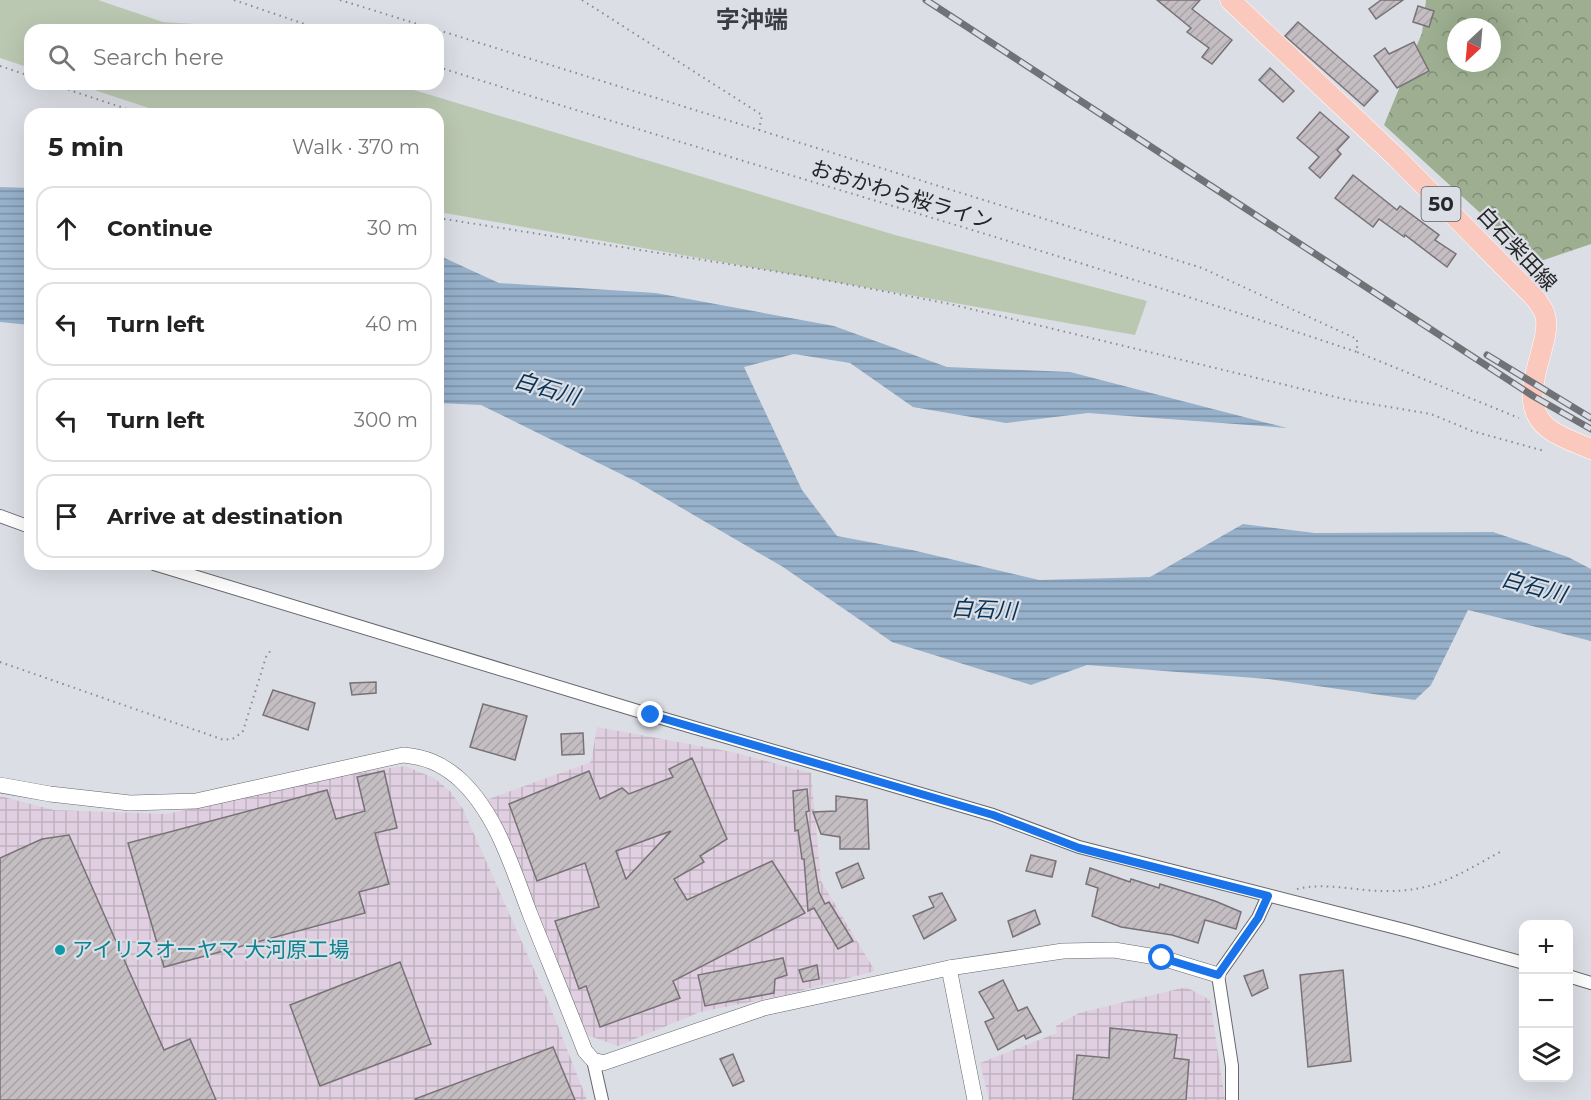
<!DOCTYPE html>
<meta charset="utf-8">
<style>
:root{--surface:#fff;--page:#f2f2f2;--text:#222;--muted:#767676;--line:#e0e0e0}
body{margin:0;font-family:Montserrat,"Noto Sans JP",sans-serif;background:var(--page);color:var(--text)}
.controls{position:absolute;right:18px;bottom:18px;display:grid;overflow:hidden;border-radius:12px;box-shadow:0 6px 24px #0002}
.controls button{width:54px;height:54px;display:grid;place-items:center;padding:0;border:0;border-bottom:2px solid var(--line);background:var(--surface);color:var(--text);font:30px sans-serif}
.compass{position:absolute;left:1447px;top:18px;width:54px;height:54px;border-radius:50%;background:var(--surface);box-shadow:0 6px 24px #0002;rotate:206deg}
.stop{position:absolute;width:18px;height:18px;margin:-14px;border:4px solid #1a73e8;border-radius:50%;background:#fff}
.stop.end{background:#1a73e8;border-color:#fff;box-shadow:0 2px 6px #0008}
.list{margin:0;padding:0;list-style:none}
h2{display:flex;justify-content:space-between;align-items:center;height:78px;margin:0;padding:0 24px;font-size:26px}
h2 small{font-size:20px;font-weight:400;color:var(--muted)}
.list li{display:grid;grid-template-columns:39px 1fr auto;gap:18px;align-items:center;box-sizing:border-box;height:84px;margin:0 12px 12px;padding:0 12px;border:2px solid var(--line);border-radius:18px}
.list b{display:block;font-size:22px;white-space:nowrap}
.list em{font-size:20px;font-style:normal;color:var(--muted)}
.icon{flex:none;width:33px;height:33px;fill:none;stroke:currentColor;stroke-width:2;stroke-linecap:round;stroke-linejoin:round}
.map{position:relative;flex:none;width:1591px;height:1100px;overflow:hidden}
.search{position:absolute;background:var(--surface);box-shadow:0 6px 24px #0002;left:24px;top:24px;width:420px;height:66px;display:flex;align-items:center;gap:15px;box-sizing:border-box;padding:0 21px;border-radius:18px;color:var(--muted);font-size:22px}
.panel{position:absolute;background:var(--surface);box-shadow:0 6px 24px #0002;left:24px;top:108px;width:420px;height:462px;border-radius:18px}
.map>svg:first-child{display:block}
.industrial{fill:url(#industrial-grid)}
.forest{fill:url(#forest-crowns);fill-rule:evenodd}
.park{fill:#bbc8b1}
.water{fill:url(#water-rules)}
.building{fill:url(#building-hatch);stroke:#787277;stroke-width:1.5;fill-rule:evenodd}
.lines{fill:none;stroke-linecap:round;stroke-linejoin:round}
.minor-casing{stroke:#65676c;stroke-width:14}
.tertiary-casing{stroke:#65676c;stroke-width:16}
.primary-casing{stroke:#fff;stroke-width:21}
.path{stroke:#888a8e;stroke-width:2;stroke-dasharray:1.5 4.5;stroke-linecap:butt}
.minor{stroke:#fff;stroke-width:12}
.tertiary{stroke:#fff;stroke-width:15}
.primary{stroke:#fbc8be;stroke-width:20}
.rail-casing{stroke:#707276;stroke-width:7}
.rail{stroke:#dcdee5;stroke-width:4.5;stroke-dasharray:14;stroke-linecap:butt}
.route{stroke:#1a73e8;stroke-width:8}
.culture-dot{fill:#0f9aa8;stroke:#dcdee5;stroke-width:2}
.labels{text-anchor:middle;stroke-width:4.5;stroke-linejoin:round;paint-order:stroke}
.shield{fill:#dcdee5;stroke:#5c5d61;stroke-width:1.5}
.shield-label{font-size:20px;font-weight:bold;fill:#252628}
.street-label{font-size:21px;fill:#252628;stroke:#dcdee5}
.culture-label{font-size:21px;fill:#0d838f;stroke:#dcdee5;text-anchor:start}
.water-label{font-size:22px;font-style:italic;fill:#073356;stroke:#dcdee5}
.quarter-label{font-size:24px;font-weight:bold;fill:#3b3d42;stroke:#dcdee5}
</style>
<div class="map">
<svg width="1591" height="1100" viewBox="0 0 1591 1100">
<defs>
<pattern id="industrial-grid" width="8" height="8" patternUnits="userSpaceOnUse" patternTransform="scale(1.5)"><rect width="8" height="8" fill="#dfcfe0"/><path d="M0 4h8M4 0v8" fill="none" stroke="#bfb2c0"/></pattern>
<pattern id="forest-crowns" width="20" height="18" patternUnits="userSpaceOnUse" patternTransform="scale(1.5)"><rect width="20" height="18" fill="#9daf90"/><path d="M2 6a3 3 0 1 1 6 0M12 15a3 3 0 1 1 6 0" fill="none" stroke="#808e76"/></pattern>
<pattern id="water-rules" width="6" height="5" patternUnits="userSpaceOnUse" patternTransform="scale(1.5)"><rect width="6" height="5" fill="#97b1cb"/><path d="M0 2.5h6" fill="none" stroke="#7b90a5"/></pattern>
<pattern id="building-hatch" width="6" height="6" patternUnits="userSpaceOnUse" patternTransform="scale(1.5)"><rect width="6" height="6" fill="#c4bec2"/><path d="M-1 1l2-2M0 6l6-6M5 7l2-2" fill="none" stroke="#a8a3a7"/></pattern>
</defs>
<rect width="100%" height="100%" fill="#dcdee5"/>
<g class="industrial">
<polygon points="597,727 732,752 811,773 821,881 875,971 785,995 700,1012 618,1046 587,1035 486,800 591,762"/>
<polygon points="405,766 434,778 450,791 463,809 548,1001 587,1100 0,1100 0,796 54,810 167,814 355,773"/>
<polygon points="1186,987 1210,1000 1225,1100 989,1100 980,1063 1057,1033 1056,1026 1079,1013"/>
</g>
<path class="forest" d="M1426,0H1591V244L1535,263L1384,125L1422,33ZM1456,27H1492V63H1456Z"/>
<g class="park">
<polygon points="0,0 98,0 163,22 194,24 215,30 30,30 30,68 0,58"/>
<polygon points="76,84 394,84 895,235 1147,301 1135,335 439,212 438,114 167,114"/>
</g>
<g class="water">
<polygon points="0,187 30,188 30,325 0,322"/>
<polygon points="438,255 499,283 656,293 834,326 947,367 1070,372 1287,428 1088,413 1006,423 913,407 850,363 794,354 744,367 802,490 837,536 912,550 1039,580 1150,577 1243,524 1315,533 1493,532 1568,557 1591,569 1591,641 1468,610 1431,685 1415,700 1268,679 1087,665 1031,685 892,642 783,567 637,482 481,405 438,403"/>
</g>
<g class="building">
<polygon points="1157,0 1200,0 1192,9 1232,40 1212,64 1202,57 1209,48 1187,32 1191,28"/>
<polygon points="1381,0 1403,0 1376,19 1369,9"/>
<polygon points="1418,6 1434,11 1429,27 1413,22"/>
<polygon points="1298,22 1378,91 1364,106 1285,36"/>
<polygon points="1414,42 1429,71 1397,88 1374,56 1385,48 1389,54"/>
<polygon points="1270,68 1294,91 1283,102 1259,80"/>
<polygon points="1320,112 1349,137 1337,150 1341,154 1320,178 1309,168 1319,157 1297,138"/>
<polygon points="1353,175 1397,210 1400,206 1439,235 1435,240 1456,254 1447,267 1405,235 1404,237 1379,219 1373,227 1335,198"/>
<polygon points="376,682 376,693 352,695 350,683"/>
<polygon points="273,690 315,703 308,730 263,715"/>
<polygon points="483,704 527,716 515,760 470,747"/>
<polygon points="583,733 584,754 562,755 561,734"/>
<path d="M692,758L727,839L700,856L704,862L674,879L687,900L772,861L805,913L673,981L680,998L600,1027L586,986L579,989L555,921L599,907L585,863L537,881L509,804L589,771L600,799L622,788L629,794L673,777L669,769ZM671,831L626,879L616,851Z"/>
<polygon points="384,771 397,828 375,833 389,884 359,892 365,913 164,967 128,843 327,790 336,819 365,811 357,777"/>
<polygon points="807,789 809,811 806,812 819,892 825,904 829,902 853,941 838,949 814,908 808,911 804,859 802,859 798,830 795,831 793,791"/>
<polygon points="836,796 867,800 869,849 840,849 840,837 821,834 813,812 836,811"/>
<polygon points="69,835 164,1050 190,1039 216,1100 0,1100 0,858 42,839"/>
<polygon points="1031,855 1056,861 1052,877 1026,871"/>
<polygon points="858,863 864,878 842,888 836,873"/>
<polygon points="1090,868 1130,882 1131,879 1159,888 1160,884 1215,901 1241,912 1236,929 1205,920 1198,943 1172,935 1121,927 1092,916 1098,888 1086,884"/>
<polygon points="942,893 956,920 924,939 913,916 934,907 929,897"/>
<polygon points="1035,910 1040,924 1013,937 1008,921"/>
<polygon points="783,958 787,975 775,979 774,993 705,1006 698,975"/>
<polygon points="400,962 431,1044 320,1086 290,1005"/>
<polygon points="817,965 819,979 803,982 799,970"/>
<polygon points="1263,970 1268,988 1252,996 1244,976"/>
<polygon points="1343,970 1351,1061 1308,1067 1300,975"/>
<polygon points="1003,980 1018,1011 1027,1007 1041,1032 1026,1039 1024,1035 998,1050 985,1022 994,1018 979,992"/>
<polygon points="1110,1028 1177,1035 1174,1058 1189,1060 1186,1100 1073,1100 1077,1055 1109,1058"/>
<polygon points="553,1047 575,1100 415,1100 415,1099"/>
<polygon points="733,1054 744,1081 733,1086 720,1059"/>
</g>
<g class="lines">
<g class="minor-casing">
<g id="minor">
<polyline points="0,516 30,527"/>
<polyline points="154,564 651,715 993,815 1079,847 1408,931 1524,963"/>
<polyline points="1568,976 1591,983"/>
<polyline points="593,1060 602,1100"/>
<polyline points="1232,1100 1232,1066 1218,975 1258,918 1268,896"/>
</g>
</g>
<g class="tertiary-casing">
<g id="tertiary">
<path d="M0,785L50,794L130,803L196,801L403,755C425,757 440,763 457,777C496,811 512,867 530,914C548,959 567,1005 585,1051L593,1060L603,1063L764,1008L949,968L1063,951L1114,950L1162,958L1218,975"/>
<polyline points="949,968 975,1100"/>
</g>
</g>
<g class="primary-casing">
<path id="primary" d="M1230,0L1396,157L1536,299C1539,304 1544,310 1545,315C1554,345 1510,400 1549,429C1561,438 1577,443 1591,449"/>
</g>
<g class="path">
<polyline points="234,0 322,30"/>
<polyline points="340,0 437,30"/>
<polyline points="582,0 762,115 759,130"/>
<polyline points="438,30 1202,268 1357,339 1357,352 1519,418"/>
<polyline points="0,66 30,76"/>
<path d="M438,67C744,164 1053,250 1357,352"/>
<polyline points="51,84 142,114"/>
<polyline points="438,218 804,276 950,304 1348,400 1431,414 1472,431 1541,450 1545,448"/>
<polyline points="0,662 224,740 235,738 243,731 266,657 271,650"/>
<path d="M1297,889C1325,882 1356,891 1384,891C1434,892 1458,875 1500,852"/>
</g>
<use href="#minor" class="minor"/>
<use href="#tertiary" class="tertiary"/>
<use href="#primary" class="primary"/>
<g class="rail-casing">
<g id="rail">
<polyline points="926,0 1533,396 1591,429"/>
<polyline points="1487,355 1591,418"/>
</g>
</g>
<use href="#rail" class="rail"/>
</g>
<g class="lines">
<polyline class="route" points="651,715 993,815 1079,848 1268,896 1258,918 1218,975 1162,958"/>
</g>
<circle class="culture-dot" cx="60" cy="950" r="6"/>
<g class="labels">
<rect class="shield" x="1421.5" y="187" width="39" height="34" rx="4.5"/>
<g class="shield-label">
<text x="1441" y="211">50</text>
</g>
<g class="street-label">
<text transform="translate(902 195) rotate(17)" y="7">おおかわら桜ライン</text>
<text transform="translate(1517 249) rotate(47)" y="7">白石柴田線</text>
</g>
<g class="culture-label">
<text x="72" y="957">アイリスオーヤマ 大河原工場</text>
</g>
<g class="water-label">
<text transform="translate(547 388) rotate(16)" y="8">白石川</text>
<text transform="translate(1534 586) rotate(15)" y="8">白石川</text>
<text transform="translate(984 609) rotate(3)" y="8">白石川</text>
</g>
<g class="quarter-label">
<text x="752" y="28">字沖端</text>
</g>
</g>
</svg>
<div class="controls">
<button>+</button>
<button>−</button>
<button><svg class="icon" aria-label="layers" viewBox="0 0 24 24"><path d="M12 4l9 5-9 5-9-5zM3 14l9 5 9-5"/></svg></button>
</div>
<svg class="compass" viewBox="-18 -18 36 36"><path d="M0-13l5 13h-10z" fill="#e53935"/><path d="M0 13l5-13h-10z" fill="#767676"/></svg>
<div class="stop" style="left:1162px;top:958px"></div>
<div class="stop end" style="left:651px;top:715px"></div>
<div class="search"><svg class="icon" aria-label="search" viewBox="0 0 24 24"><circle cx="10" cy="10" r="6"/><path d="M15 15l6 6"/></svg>Search here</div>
<section class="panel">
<h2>5 min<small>Walk · 370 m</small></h2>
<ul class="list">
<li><svg class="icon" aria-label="ahead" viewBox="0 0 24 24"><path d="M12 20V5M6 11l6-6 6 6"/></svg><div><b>Continue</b></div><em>30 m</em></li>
<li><svg class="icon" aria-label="left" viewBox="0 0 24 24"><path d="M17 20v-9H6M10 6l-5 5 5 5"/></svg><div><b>Turn left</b></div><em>40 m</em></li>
<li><svg class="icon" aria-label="left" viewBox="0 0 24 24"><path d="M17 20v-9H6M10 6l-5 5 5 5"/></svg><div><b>Turn left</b></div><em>300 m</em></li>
<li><svg class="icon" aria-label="arrive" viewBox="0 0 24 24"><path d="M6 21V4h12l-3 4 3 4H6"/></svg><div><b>Arrive at destination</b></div></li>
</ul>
</section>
</div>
